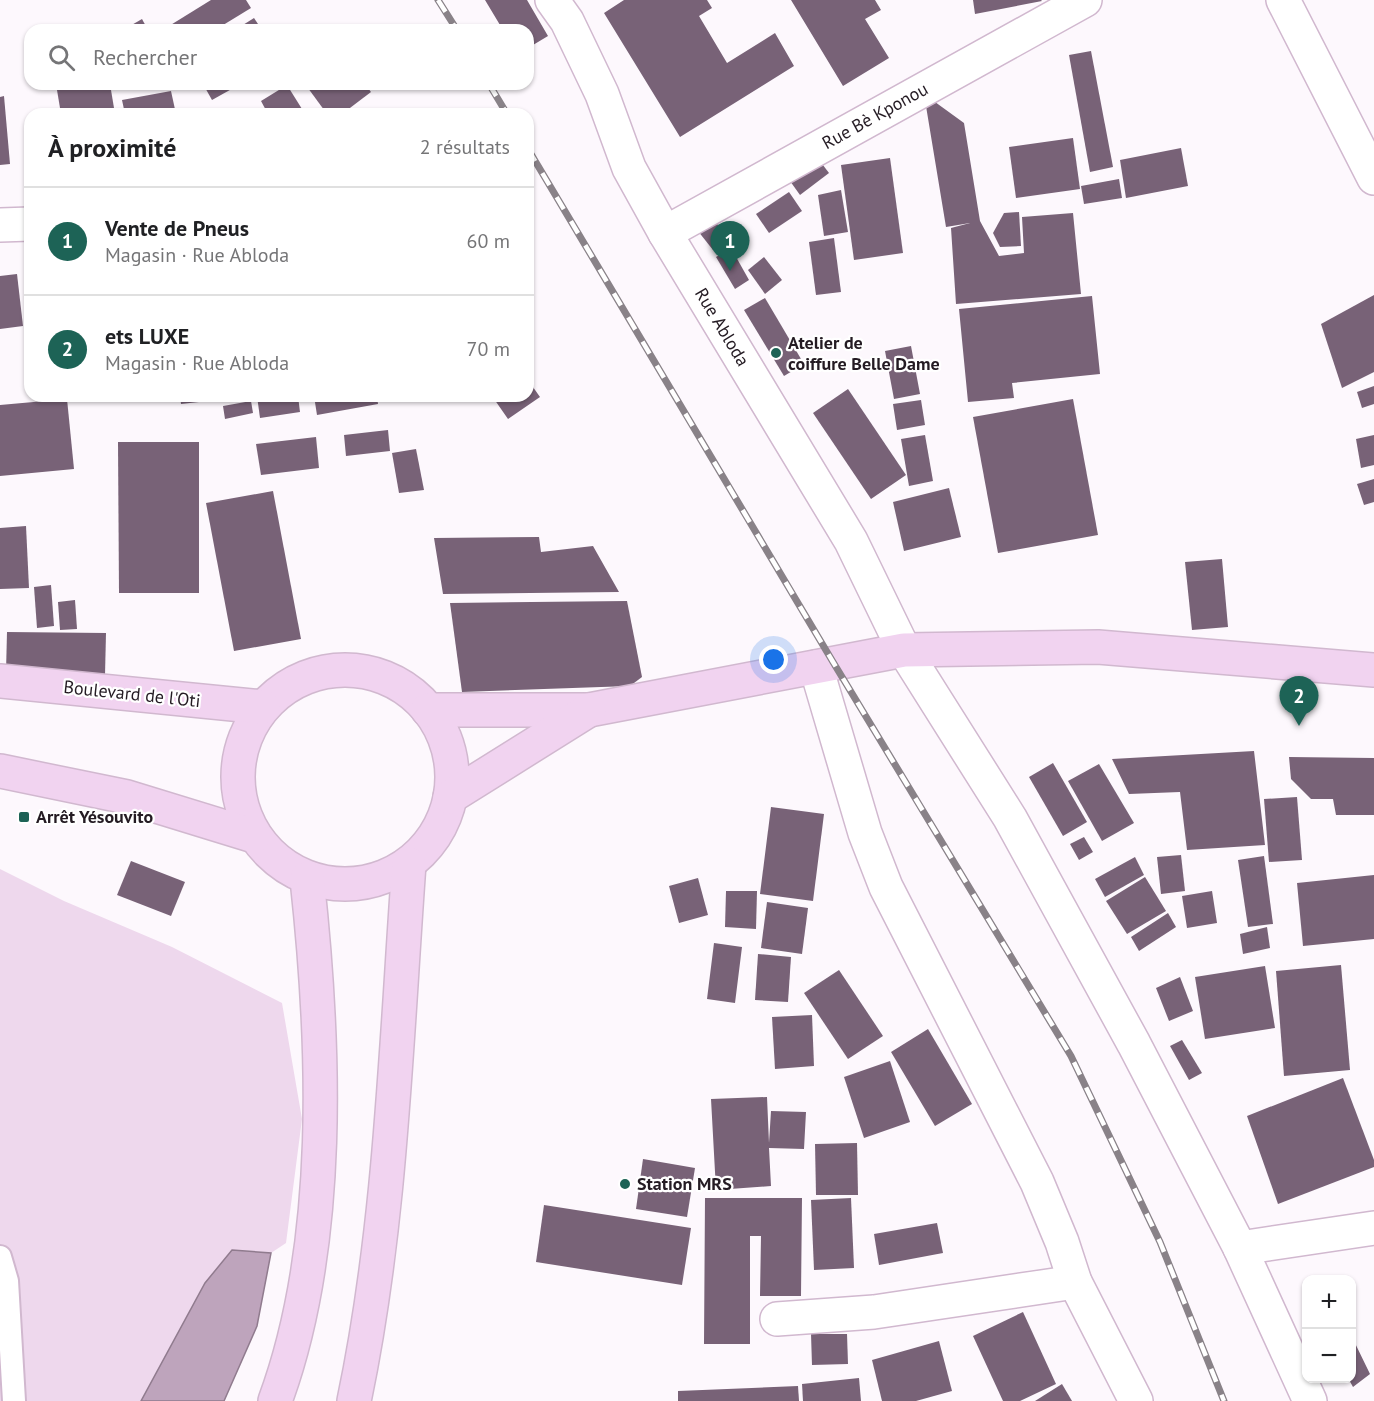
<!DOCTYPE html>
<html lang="fr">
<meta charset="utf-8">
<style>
:root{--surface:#fff;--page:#f6f6f6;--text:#202124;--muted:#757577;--line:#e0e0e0;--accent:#1d6356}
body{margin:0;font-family:"PT Sans",sans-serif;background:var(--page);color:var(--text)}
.controls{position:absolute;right:18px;bottom:18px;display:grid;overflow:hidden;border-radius:12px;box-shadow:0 2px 4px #0004}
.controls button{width:54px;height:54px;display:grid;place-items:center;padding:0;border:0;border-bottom:2px solid var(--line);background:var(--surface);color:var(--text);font:30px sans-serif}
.you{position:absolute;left:774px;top:660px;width:21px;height:21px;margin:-15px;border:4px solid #fff;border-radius:50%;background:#1a73e8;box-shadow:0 0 0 9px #1a73e833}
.badge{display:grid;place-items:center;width:39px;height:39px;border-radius:50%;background:var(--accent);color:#fff;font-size:20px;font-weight:700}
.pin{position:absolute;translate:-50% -50px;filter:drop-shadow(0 2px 3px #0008)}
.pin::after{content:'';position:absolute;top:32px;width:21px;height:18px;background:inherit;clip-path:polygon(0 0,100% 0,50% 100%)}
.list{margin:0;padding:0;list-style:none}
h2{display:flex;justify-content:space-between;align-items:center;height:78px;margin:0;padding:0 24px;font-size:26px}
h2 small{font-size:20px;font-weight:400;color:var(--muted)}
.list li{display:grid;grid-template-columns:39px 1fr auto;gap:18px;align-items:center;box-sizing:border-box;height:108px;padding:0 24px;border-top:2px solid var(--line)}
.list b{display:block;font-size:22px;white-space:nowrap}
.list p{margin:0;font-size:20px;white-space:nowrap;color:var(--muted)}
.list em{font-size:20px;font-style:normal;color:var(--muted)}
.icon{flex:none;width:33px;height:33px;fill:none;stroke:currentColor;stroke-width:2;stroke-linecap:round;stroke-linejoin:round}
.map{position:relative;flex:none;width:1374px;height:1401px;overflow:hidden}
.search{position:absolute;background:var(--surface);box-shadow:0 2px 4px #0004;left:24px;top:24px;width:510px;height:66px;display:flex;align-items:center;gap:15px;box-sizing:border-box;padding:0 21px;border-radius:18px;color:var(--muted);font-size:22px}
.panel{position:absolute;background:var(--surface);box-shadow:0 2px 4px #0004;left:24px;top:108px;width:510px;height:294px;border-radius:18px}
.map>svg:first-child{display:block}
.green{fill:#eed8ed}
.water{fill:#bea4bc;stroke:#907b8e;stroke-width:1.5}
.building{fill:#786277}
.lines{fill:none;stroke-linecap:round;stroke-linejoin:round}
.lane-casing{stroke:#d1b8cf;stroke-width:26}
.street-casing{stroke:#d1b8cf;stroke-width:36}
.secondary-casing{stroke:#d1b8cf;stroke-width:36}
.lane{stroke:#fff;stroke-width:22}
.street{stroke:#fff;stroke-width:33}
.secondary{stroke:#f1d3f0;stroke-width:33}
.rail-casing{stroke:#898288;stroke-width:7}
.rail{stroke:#fff;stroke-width:4.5;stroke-dasharray:14;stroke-linecap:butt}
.poi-dot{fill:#1d6356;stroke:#fff;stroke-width:2}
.labels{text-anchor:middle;stroke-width:4.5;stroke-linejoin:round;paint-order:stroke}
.street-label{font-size:18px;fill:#241b23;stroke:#fff}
.poi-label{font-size:18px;font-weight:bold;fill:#241b23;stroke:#fff;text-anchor:start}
</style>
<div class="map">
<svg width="1374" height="1401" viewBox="0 0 1374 1401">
<rect width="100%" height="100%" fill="#fdf8fd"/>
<polygon class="green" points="0,869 64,901 172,947 282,1003 302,1119 286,1243 271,1253 232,1250 205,1283 141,1401 0,1401"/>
<polygon class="water" points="232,1250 271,1253 257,1326 224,1401 141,1401 205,1283"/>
<g class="building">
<polygon points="211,0 246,0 251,8 215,30 171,30 169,26"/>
<polygon points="485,0 527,0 548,36 528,48 528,30 503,30"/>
<polygon points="624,0 707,0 712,8 699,16 727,63 775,33 794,66 680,137 604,13"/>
<polygon points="791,0 875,0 881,10 865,19 889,58 843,86"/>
<polygon points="973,0 1041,0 1042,1 975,14"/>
<polygon points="254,18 262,30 235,30"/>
<polygon points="142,19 148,30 123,30"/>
<polygon points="1091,51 1113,167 1090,172 1069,55"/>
<polygon points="56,84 110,84 115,114 61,114"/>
<polygon points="203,84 236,84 237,86 212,100"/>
<polygon points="305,84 365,84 371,92 342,114 327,114"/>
<polygon points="287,85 302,109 293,114 268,114 261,101"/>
<polygon points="171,91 176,114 125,114 122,100"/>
<polygon points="924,94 964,123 980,221 999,256 1024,253 1022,217 1073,213 1081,294 956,304 951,228 970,223 946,227"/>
<polygon points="4,96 10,164 0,165 0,97"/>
<polygon points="1073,138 1080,189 1016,198 1009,147"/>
<polygon points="1181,148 1188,186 1126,198 1120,160"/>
<polygon points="813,152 829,173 800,195 785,174"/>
<polygon points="890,158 903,253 854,260 841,165"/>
<polygon points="1119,179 1122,198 1084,204 1081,186"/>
<polygon points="841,190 848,232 824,236 818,195"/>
<polygon points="789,192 802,211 769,233 756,214"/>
<polygon points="1019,212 1021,246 1000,247 993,233 1004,213"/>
<polygon points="708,214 729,237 713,250 694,226"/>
<polygon points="834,238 841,292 816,295 809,242"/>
<polygon points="731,248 749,280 735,289 716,257"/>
<polygon points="764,257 782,280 765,294 748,270"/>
<polygon points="17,274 23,326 0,329 0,276"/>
<polygon points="1374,295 1374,372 1342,388 1321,324"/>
<polygon points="1092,296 1100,374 1012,383 1014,398 968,402 959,309"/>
<polygon points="765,298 804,364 784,376 744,310"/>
<polygon points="911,346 920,394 894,399 885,351"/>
<polygon points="528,380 540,397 508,419 492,396 528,396"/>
<polygon points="1374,386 1374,404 1362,408 1357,392"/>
<polygon points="848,389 906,475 871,499 813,413"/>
<polygon points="180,396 207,396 208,401 181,404"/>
<polygon points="257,396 298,396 300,412 260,418"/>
<polygon points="314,396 377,396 378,404 317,415"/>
<polygon points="67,399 74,469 0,476 0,405"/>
<polygon points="1073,399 1098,535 998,553 973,417"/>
<polygon points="921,400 925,425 897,430 893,404"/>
<polygon points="251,401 253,413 225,419 223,406"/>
<polygon points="388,430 390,451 346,456 344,435"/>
<polygon points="925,435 933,481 909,486 901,439"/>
<polygon points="1374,435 1374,465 1361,468 1356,439"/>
<polygon points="316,437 319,468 261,475 256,444"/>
<polygon points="118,442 199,442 199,593 119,593"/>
<polygon points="416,449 424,490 399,493 392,453"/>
<polygon points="1374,479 1374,502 1364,505 1357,484"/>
<polygon points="949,488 961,537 904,551 893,502"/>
<polygon points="273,491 301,639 234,651 206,503"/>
<polygon points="26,526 29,588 0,589 0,528"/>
<polygon points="539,537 541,552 593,546 619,592 443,594 434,538"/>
<polygon points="1222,559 1228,627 1192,630 1185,562"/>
<polygon points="51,585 54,626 37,628 34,587"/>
<polygon points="75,600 77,629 60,630 58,602"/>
<polygon points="627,601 642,677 630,686 462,692 450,603"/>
<polygon points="7,632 106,633 105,675 6,672"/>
<polygon points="1254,751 1265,845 1187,850 1180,792 1129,794 1112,759"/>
<polygon points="1289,757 1374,758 1374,815 1336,815 1333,799 1311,799 1291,779"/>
<polygon points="1053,763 1087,822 1063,836 1029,777"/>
<polygon points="1099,764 1134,823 1102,841 1068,781"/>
<polygon points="1297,797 1302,860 1269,862 1264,799"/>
<polygon points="771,807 824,814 813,901 760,894"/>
<polygon points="1084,837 1093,852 1079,860 1070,844"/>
<polygon points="1181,855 1185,891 1161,894 1157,857"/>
<polygon points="1264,856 1273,924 1248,927 1238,860"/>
<polygon points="1135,857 1144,875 1105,897 1095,879"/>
<polygon points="131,861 185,882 171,916 117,895"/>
<polygon points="1374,875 1374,939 1303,946 1297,883"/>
<polygon points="1145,877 1166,911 1127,934 1106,901"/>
<polygon points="698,878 708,915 679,923 669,886"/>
<polygon points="726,891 757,891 756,929 725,927"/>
<polygon points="1212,891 1217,923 1187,928 1182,896"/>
<polygon points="767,902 808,908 802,954 761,948"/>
<polygon points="1168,913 1176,927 1139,951 1131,937"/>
<polygon points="1267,927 1270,948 1243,954 1240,934"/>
<polygon points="714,943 742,947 735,1003 707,999"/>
<polygon points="758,954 791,957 788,1002 755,1000"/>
<polygon points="1341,965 1350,1070 1284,1076 1276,971"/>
<polygon points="1265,966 1275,1028 1205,1039 1195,977"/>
<polygon points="839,970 883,1036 848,1059 804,993"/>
<polygon points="1180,977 1193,1011 1169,1021 1156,988"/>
<polygon points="812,1015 814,1066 775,1069 772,1017"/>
<polygon points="928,1029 972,1104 935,1126 891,1052"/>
<polygon points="1182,1040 1202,1073 1189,1080 1170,1046"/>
<polygon points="890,1061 910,1122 864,1138 844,1077"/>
<polygon points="1343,1078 1374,1160 1374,1167 1278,1204 1247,1116"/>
<polygon points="767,1097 769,1143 771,1111 806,1112 804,1149 769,1148 771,1186 716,1190 711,1099"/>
<polygon points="857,1143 858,1195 816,1195 815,1144"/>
<polygon points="643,1159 695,1168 687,1217 636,1209"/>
<polygon points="705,1198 802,1198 801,1296 760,1296 761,1236 750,1236 750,1344 704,1344"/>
<polygon points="851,1198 854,1268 814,1270 811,1200"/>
<polygon points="544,1205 691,1228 682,1285 536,1262"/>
<polygon points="937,1223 943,1253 879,1265 874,1234"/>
<polygon points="1023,1312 1056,1384 1020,1401 1003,1401 973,1336"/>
<polygon points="811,1334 847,1334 848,1364 812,1365"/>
<polygon points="1352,1337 1370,1374 1353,1387 1348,1378 1352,1378"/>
<polygon points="939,1341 952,1391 916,1401 882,1401 872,1360"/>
<polygon points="859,1378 861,1401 803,1401 802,1384"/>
<polygon points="1062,1384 1072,1401 1035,1401"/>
<polygon points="798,1386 799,1401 678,1401 678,1391"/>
</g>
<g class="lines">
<g class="lane-casing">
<polyline id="lane" points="0,1257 7,1281 14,1401"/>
</g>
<g class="street-casing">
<g id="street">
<polyline points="552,0 567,21 602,94 629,168 665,233 851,541 904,650 1010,818 1134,1044 1240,1248 1310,1401"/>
<polyline points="1283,0 1374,178"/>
<polyline points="0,225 30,224"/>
<polyline points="665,233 1085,0"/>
<polyline points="816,667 865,833 886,887 1037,1182 1062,1242 1075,1282 1136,1401"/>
<polyline points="1240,1248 1374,1228"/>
<polyline points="777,1319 874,1312 1075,1282"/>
</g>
</g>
<g class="secondary-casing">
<g id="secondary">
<circle cx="345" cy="777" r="107"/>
<polyline points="0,681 263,707"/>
<polyline points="428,710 589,710 904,650 1098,647 1374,670"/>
<polyline points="0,771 127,797 254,836"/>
<polyline points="450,797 589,710"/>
<path d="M275,1401C333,1244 325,1043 307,879"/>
<path d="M354,1401C391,1225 396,1043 409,864"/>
</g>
</g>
<use href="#lane" class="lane"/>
<use href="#street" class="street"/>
<use href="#secondary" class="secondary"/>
<g class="rail-casing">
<g id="rail">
<polyline points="438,0 457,30"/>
<polyline points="489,84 507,114"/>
<polyline points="528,149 833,662 1071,1056 1160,1242 1224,1401"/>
</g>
</g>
<use href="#rail" class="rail"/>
</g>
<g class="poi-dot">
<circle cx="776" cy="353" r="6"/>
<rect x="18" y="811" width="12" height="12" rx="3"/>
<circle cx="625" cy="1184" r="6"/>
</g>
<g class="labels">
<g class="street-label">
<text transform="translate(875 116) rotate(-29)" y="6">Rue Bè Kponou</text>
<text transform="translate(722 327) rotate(59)" y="6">Rue Abloda</text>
<text transform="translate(132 694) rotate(6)" y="6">Boulevard de l'Oti</text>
</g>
<g class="poi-label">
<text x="788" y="349">Atelier de<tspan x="788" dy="21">coiffure Belle Dame</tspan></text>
<text x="36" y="823">Arrêt Yésouvito</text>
<text x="637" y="1190">Station MRS</text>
</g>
</g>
</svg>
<div class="controls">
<button>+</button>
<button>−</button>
</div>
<div class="you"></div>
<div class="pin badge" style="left:730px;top:271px">1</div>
<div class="pin badge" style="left:1299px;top:726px">2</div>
<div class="search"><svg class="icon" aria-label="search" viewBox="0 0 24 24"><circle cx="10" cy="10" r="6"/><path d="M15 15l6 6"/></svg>Rechercher</div>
<section class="panel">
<h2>À proximité<small>2 résultats</small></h2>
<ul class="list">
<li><span class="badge">1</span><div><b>Vente de Pneus</b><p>Magasin · Rue Abloda</p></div><em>60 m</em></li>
<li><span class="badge">2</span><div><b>ets LUXE</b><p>Magasin · Rue Abloda</p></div><em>70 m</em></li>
</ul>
</section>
</div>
